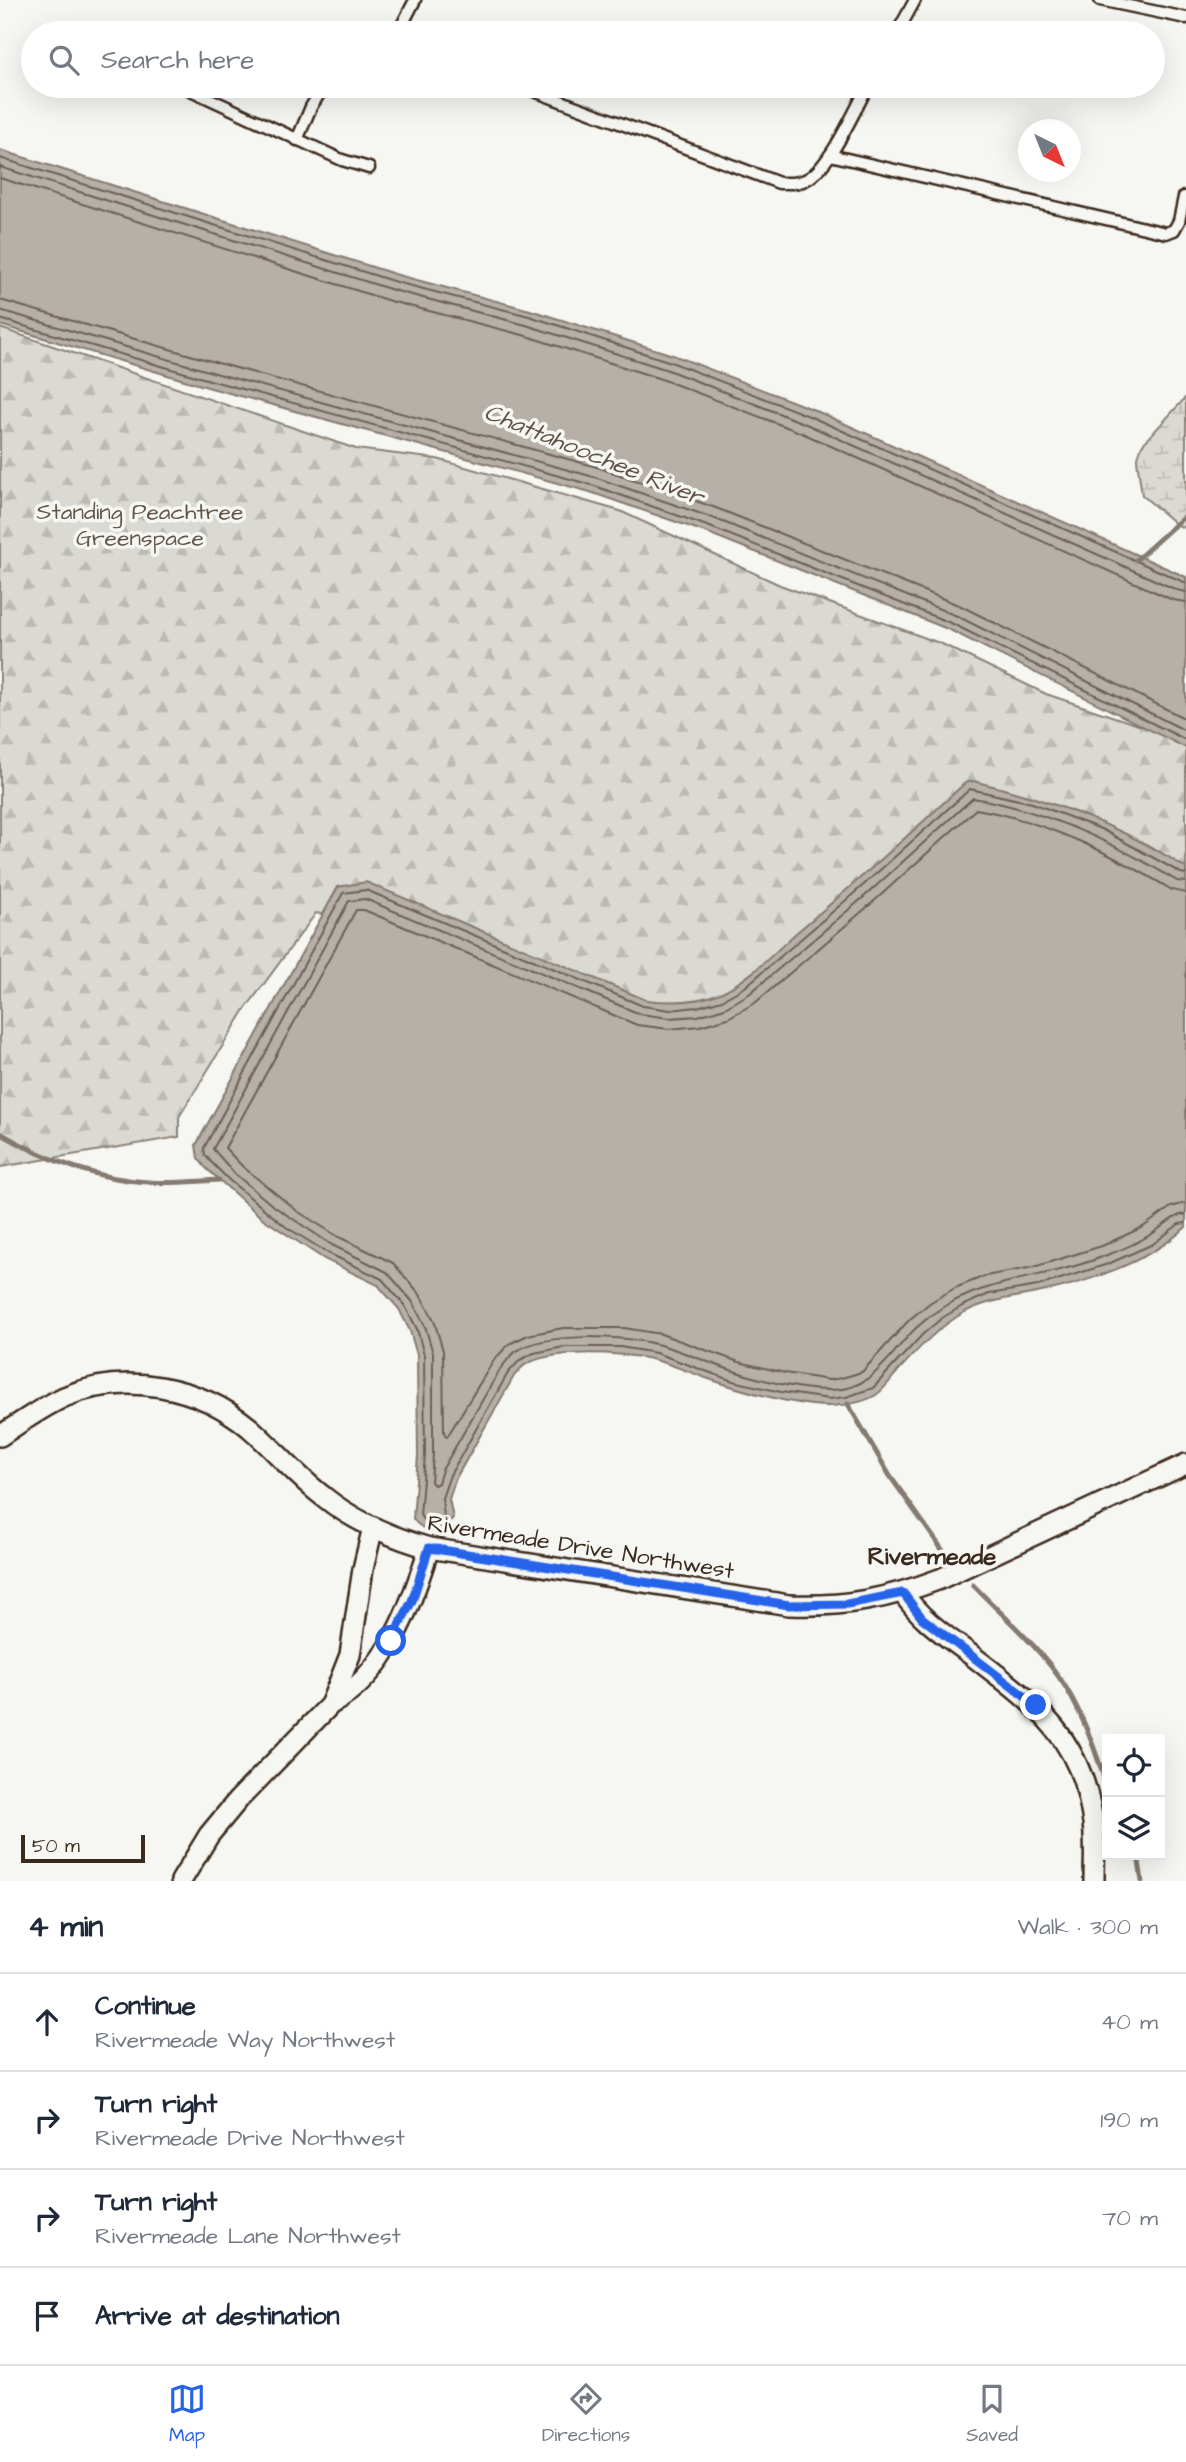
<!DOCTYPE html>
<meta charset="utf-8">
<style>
:root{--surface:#fff;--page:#f2f2f3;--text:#1f2937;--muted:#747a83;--line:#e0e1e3;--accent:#2563eb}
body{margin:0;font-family:"Architects Daughter",sans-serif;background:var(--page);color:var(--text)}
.controls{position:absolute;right:21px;bottom:21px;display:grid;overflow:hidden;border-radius:0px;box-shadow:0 7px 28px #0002}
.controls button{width:63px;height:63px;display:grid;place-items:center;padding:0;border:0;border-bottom:2px solid var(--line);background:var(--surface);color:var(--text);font:35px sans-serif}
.compass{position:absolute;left:1018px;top:119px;width:63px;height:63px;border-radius:50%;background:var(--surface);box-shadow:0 7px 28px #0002;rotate:137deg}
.scale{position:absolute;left:21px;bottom:18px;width:124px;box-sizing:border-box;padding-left:7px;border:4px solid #3b2a1e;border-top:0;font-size:19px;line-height:24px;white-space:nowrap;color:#3b2a1e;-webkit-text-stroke:5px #f6f6f2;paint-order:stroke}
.stop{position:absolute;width:21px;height:21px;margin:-16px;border:5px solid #2563eb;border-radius:50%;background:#fff}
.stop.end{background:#2563eb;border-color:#fff;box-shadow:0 2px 7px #0008}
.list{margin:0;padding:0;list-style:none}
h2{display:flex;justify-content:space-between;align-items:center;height:91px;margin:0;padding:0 28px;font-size:30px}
h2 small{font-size:23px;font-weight:400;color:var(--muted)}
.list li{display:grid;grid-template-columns:46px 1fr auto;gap:21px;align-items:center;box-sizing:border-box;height:98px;padding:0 28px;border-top:2px solid var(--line)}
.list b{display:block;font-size:26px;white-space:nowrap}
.list p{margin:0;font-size:23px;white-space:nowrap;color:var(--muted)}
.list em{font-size:23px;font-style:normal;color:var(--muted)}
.icon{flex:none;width:38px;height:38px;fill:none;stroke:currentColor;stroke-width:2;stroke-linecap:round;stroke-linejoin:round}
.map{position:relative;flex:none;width:1186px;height:1881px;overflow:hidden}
.search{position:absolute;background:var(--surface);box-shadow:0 7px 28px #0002;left:21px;right:21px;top:21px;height:77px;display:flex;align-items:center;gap:18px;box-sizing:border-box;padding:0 24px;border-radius:38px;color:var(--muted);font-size:26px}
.sheet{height:483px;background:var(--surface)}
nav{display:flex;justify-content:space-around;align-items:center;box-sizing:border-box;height:98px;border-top:2px solid var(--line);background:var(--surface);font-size:19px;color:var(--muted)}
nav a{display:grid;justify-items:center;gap:4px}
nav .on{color:var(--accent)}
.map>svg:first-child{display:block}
.forest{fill:url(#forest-firs);stroke:#8a8278;stroke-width:2}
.wetland{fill:url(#wetland-marsh);stroke:#8a8278;stroke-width:2}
.water{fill:#b6b0a9;stroke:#857a71;stroke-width:2}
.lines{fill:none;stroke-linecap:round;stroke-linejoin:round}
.shore{stroke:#6c6056;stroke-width:2}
.stream{stroke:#857a71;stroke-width:5}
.lane-casing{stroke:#3b2a1e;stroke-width:15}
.street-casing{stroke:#3b2a1e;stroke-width:24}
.lane{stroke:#f6f6f2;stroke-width:10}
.street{stroke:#f6f6f2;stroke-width:19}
.route{stroke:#2563eb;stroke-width:9}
.labels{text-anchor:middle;stroke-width:7;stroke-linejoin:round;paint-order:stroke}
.park-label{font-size:23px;fill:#63564b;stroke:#f6f6f2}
.street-label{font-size:23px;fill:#3b2a1e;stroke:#f6f6f2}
.water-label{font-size:24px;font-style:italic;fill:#605248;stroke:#f6f6f2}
.neighbourhood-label{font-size:24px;font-weight:bold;fill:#3b2a1e;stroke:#f6f6f2}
</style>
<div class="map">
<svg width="1186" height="1881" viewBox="0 0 1186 1881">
<defs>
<pattern id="forest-firs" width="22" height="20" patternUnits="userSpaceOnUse" patternTransform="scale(1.75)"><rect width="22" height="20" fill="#dad9d3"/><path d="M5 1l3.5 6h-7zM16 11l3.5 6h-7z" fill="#bcbab5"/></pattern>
<pattern id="wetland-marsh" width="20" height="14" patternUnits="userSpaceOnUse" patternTransform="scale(1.75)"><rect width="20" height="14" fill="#dad9d3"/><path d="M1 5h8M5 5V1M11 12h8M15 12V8" fill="none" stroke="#bcbab5"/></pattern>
</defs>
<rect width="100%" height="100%" fill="#f6f6f2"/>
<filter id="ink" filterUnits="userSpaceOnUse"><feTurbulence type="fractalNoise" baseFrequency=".0143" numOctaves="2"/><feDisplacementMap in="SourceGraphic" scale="14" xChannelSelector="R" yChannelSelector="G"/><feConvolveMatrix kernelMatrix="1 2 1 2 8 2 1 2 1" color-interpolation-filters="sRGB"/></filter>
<g filter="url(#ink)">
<polygon class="forest" points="0,328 356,449 437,459 620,511 780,585 942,644 1046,694 1186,741 1186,896 754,980 668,1017 516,949 316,913 244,1011 179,1117 179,1137 0,1167"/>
<polygon class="wetland" points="1186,397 1186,528 1177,525 1142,495 1137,460 1142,445"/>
<g class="water">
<polygon points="0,150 398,275 530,310 673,355 812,409 1186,577 1186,748 950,630 708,533 590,492 211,388 0,325"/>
<path d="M973,781C1048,799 1121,825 1186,868V1227C1149,1262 1086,1283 1037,1293C1012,1298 988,1300 965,1312C938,1327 919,1348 898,1371C892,1378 884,1390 876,1395C865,1402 844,1406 830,1406C795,1406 740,1390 706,1378C688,1372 669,1363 651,1359C622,1353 550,1348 525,1365C521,1367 518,1372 514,1376L456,1478L449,1499L453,1518C441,1532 424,1534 413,1519L418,1455L417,1355L410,1331L399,1309L378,1285L324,1259L262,1218L206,1168L198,1158L196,1145L338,887L366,882L646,1000C671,1003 696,1003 720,993C749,980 773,954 796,933C854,885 910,834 965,783Z"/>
</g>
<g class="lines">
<g class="shore">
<polyline points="0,158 396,282 529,316 671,362 809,416 1186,583"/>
<polyline points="0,167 393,290 526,325 668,370 806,424 1177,590 1186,592"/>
<polyline points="0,178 390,301 523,335 664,380 802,433 1173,600 1186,602"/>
<polyline points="0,300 218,363 597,467 716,508 961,606 1186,719"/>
<polyline points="0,310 215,373 594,477 713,518 957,616 1186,731"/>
<polyline points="0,319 213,381 592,485 710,527 953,624 1186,740"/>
<path d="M1186,874L1181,873L1101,829L1032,803L970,789L859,889L745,987L722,1000L697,1007L670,1010L643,1006L366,890L343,893L204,1148L205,1155L212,1163L229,1180L286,1227L328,1253L382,1279L405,1306L417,1329L424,1355L425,1455L420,1515C425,1525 437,1524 444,1517L442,1498L450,1475L508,1373L520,1360L534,1353L564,1347H620L656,1353L733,1381L781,1392L829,1399L846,1397L873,1388L923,1334L942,1318L964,1305L989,1294L1038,1286L1108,1264L1153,1244L1179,1224L1186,1223"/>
<path d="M1186,882L1177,881C1115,843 1045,810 973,798L865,896L749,994L725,1008L698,1016L670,1018L640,1014L365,899L349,901L213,1149L235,1174L272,1205L332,1245L387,1272L412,1301L425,1326L433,1353V1455L431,1482L434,1485L438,1483L442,1470L501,1368C505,1363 510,1356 515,1352C546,1331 621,1336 656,1344C675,1348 693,1357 711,1363C746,1376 792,1390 830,1390C873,1391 889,1354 916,1328C972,1275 1040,1283 1107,1255C1121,1250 1137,1243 1150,1235C1162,1228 1172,1215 1186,1214"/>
<path d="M1186,893L1172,890C1112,854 1046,821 976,809L872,903L755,1003L728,1018L700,1026L669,1029L637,1025L364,910H356L225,1148L242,1166L297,1211L337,1236L393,1263L419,1293L434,1320L443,1351L444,1433L447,1437L494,1360L509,1344L528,1335L563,1328H624L661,1334L739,1362L785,1373L829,1380L842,1378L862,1372L910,1319L931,1302L955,1288L985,1276L1034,1267L1102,1246L1143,1227L1171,1207L1186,1203"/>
</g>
<g class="stream">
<polyline points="1136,560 1186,515"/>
<path d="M0,1133C46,1160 95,1179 148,1182C172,1184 196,1181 219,1180"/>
<polyline points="848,1404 890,1476 946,1555"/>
<path d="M973,1585C1004,1617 1041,1648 1065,1686C1084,1717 1096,1752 1107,1787"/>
<polyline points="1138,1855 1142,1881"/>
</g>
<g class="lane-casing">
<g id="lane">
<polyline points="1100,0 1186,18"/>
<polyline points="398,33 415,0"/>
<polyline points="897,33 915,0"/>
<polyline points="182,86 342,160 369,168"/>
<path d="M521,86L779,183C788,183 797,184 805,180C829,170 855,109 868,86"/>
<polyline points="297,140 311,107 324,86"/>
<polyline points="830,155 1166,233 1174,230 1179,221 1184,197"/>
</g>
</g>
<g class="street-casing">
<g id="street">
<path d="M0,1436C21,1422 41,1408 64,1397C125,1371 200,1386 250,1428C275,1450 297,1477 324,1497C355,1522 391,1537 429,1548L789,1605C845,1607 887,1599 940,1579L1186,1464"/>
<path d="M903,1593C920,1619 946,1636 970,1654C1032,1702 1079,1733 1092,1816C1096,1837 1094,1860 1094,1881"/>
<polyline points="331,1703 350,1655 363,1569 373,1527"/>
<path d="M181,1881L209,1835L238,1800L331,1704C386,1676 412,1603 429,1548"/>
</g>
</g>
<use href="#lane" class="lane"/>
<use href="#street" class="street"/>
</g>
</g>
<g class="lines" filter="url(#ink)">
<polyline class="route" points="391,1641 412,1601 429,1548 789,1605 847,1604 903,1593 922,1618 1036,1705"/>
</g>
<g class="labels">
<g class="park-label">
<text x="140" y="519">Standing Peachtree<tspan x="140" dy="26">Greenspace</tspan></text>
</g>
<g class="street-label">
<text transform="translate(581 1546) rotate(9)" y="8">Rivermeade Drive Northwest</text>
</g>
<g class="water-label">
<text transform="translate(594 454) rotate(22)" y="8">Chattahoochee River</text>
</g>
<g class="neighbourhood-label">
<text x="932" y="1564">Rivermeade</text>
</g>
</g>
</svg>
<div class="controls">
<button><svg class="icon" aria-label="locate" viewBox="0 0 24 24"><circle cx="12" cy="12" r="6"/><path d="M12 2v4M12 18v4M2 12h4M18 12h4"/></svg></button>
<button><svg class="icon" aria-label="layers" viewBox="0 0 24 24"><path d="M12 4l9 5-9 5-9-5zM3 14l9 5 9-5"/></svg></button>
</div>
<svg class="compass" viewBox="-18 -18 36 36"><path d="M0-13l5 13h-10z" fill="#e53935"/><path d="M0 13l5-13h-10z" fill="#747a83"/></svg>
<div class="scale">50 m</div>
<div class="stop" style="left:391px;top:1641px"></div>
<div class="stop end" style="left:1036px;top:1705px"></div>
<div class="search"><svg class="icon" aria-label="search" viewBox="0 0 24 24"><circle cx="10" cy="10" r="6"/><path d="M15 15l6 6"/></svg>Search here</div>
</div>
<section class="sheet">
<h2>4 min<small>Walk · 300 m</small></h2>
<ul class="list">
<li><svg class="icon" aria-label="ahead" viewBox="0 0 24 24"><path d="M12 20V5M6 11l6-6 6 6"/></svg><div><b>Continue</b><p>Rivermeade Way Northwest</p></div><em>40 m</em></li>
<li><svg class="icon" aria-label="right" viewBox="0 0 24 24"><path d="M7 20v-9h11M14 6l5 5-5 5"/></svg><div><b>Turn right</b><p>Rivermeade Drive Northwest</p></div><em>190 m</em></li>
<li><svg class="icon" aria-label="right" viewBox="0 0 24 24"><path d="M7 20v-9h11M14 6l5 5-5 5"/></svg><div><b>Turn right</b><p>Rivermeade Lane Northwest</p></div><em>70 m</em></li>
<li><svg class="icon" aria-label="arrive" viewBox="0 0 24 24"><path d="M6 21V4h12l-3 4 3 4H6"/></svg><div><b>Arrive at destination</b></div></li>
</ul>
</section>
<nav>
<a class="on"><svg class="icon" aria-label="map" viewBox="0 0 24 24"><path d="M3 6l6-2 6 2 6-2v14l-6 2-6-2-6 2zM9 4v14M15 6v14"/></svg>Map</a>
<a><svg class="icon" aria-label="directions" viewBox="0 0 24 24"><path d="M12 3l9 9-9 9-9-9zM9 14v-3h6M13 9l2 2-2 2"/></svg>Directions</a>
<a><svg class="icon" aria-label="saved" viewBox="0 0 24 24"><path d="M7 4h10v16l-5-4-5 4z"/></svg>Saved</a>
</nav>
